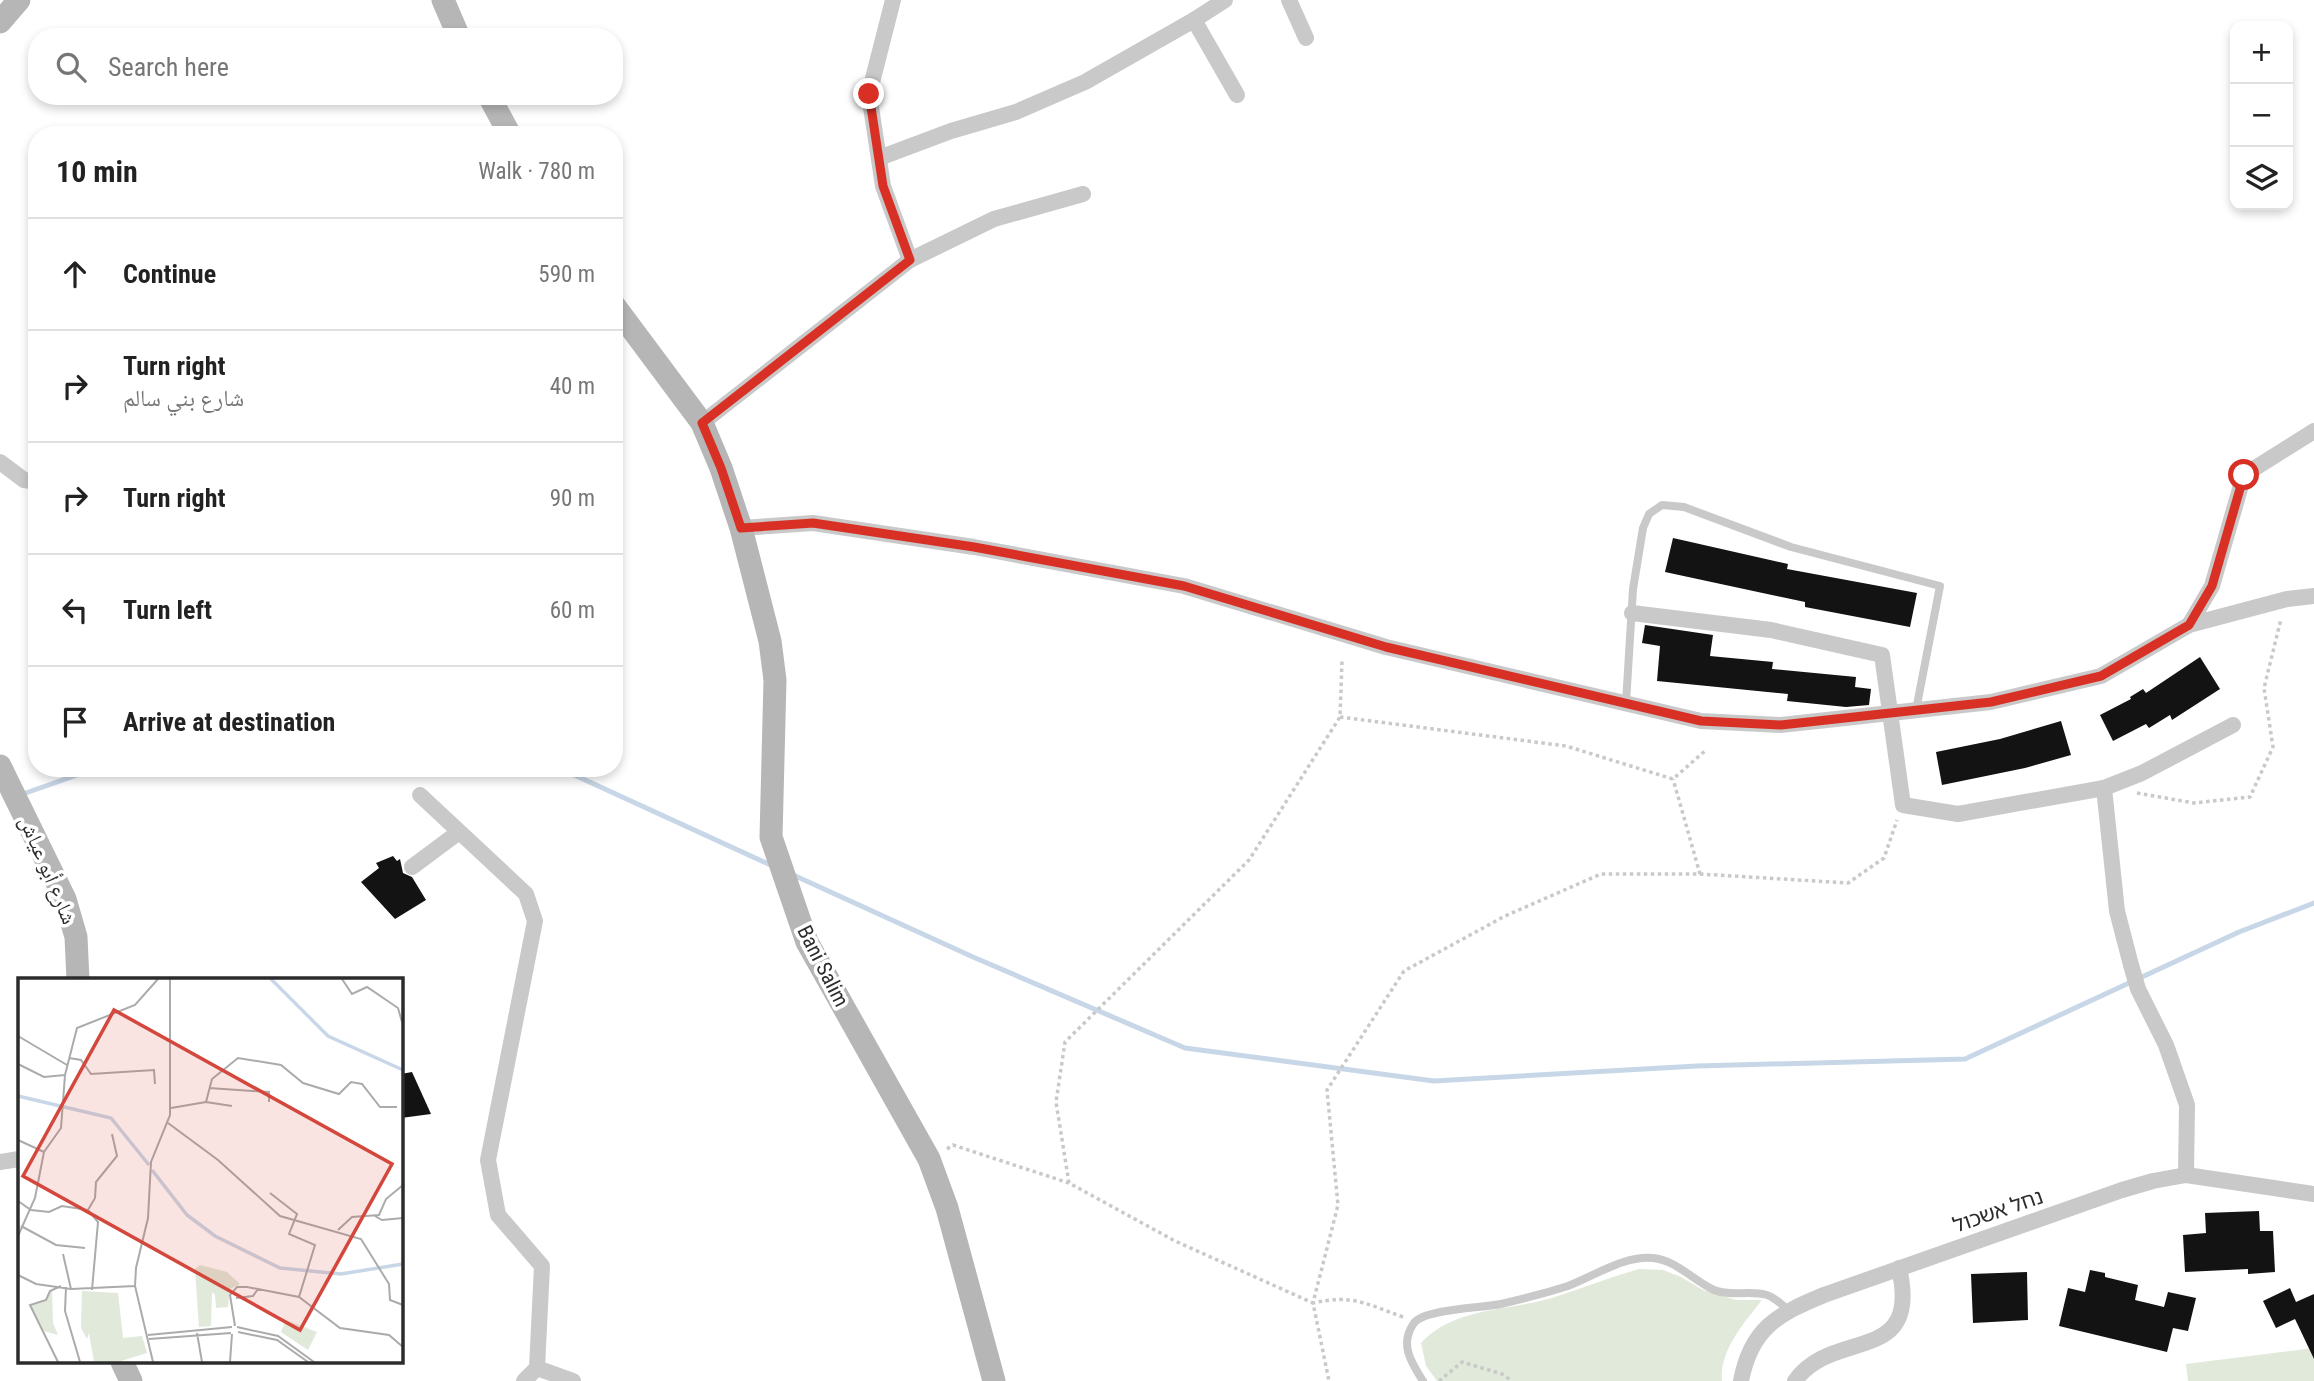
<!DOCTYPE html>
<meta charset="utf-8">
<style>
:root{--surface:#fff;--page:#f6f6f6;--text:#222;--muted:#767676;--line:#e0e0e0}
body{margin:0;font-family:"Roboto Condensed","Noto Naskh Arabic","Noto Sans Hebrew",sans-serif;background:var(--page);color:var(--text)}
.controls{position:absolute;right:21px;top:21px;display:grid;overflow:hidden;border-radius:14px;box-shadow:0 4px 10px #0003}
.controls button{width:63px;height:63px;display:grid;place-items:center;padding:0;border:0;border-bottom:2px solid var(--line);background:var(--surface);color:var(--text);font:35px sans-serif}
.stop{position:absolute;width:21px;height:21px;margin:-16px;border:5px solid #d93025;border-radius:50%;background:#fff}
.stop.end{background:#d93025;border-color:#fff;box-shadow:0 2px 7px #0008}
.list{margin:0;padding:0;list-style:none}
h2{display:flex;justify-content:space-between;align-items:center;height:91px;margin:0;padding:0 28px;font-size:30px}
h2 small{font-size:23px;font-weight:400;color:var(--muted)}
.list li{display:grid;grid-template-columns:46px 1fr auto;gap:21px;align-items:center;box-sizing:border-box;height:112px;padding:0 28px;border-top:2px solid var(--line)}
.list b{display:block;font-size:26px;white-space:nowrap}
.list p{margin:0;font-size:23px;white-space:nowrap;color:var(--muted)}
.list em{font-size:23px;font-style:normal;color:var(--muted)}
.icon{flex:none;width:38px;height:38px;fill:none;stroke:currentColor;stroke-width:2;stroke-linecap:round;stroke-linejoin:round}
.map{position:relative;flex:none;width:2314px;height:1381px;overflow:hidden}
.search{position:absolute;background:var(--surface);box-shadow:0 4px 10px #0003;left:28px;top:28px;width:595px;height:77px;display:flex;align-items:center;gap:18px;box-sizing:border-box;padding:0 24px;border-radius:28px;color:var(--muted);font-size:26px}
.panel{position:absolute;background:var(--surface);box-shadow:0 4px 10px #0003;left:28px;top:126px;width:595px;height:651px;border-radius:28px}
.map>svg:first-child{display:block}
.green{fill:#e0e9da}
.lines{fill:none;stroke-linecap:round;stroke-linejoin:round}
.stream{stroke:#c8d7e7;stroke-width:5}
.building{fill:#131313}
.path{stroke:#c9c9c9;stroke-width:3.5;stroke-dasharray:3.5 3.5;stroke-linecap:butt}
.lane{stroke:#c9c9c9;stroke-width:8}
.street{stroke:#c9c9c9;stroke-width:16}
.secondary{stroke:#b6b6b6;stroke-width:23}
.route{stroke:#d93025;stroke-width:9}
.labels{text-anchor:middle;stroke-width:7;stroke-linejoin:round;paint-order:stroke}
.street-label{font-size:21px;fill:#2c2c2c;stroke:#fff}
.inset-river{fill:none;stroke:#c8d7e7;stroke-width:3.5}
.inset-road{fill:none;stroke:#ababab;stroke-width:2}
.view{fill:#d4473d;fill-opacity:0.15;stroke:#d4473d;stroke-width:3.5}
.inset-edge{fill:none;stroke:#2c2c2c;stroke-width:3.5}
</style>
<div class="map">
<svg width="2314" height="1381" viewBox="0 0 2314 1381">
<rect width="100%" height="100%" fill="#fff"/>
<g class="green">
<path d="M1639,1269L1663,1270L1681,1277L1703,1290L1736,1300H1762C1744,1323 1719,1351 1722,1381H1437L1426,1366L1421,1343C1454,1307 1508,1311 1552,1298C1581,1289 1610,1277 1639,1269Z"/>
<polygon points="2314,1348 2314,1381 2188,1381 2186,1364"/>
</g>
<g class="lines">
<g class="stream">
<polyline points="559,768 773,866"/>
<polyline points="20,795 97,768"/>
<polyline points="791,874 973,957 1185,1048 1434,1081 1697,1066 1965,1059 2239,932 2314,903"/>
</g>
</g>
<g class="building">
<polygon points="1673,538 1788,564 1787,569 1917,593 1910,627 1805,607 1805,602 1665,572"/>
<polygon points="1645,625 1713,635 1710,656 1773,662 1772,669 1856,677 1855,687 1871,689 1869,705 1846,707 1787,701 1788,694 1657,681 1660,646 1642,643"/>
<polygon points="2200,657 2220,689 2172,720 2170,715 2149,728 2146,724 2113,741 2100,715 2131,699 2130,697 2143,689 2146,693"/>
<polygon points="2061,721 2071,755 2025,768 1942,785 1936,752 2000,739"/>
<polygon points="393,856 397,861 400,859 403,873 412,877 426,900 395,919 361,882 379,868 376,863"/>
<polygon points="412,1072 431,1114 401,1118 401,1074"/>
<polygon points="2259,1211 2260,1231 2273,1231 2275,1272 2248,1274 2248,1269 2185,1272 2183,1235 2206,1233 2205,1213"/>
<polygon points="2090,1270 2105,1273 2105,1277 2138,1285 2135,1300 2164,1307 2168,1292 2196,1298 2188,1331 2173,1328 2167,1352 2059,1326 2068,1288 2085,1292"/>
<polygon points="2027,1272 2028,1320 1973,1323 1971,1274"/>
<polygon points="2290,1288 2296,1302 2314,1294 2314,1359 2295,1319 2276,1328 2263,1301"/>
</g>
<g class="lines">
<g class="path">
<polyline points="1340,717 1566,746 1673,779 1706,750"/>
<polyline points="2137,793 2194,803 2250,797 2273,747 2264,688 2281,619"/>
<polyline points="1700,874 1848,883 1884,858 1897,820"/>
<polyline points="947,1149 953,1145 1069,1183 1175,1241 1313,1303 1329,1381"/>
<polyline points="1069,1183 1056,1102 1065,1042 1249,860 1340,717 1342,661"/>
<path d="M1403,1317C1367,1304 1352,1294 1313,1303L1338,1205L1327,1090L1404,971L1505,916L1601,874H1700L1673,779"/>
<polyline points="1439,1381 1462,1362 1502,1374 1512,1381"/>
</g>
<g class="lane">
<polyline points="1626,703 1633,589 1643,528 1649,514 1662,505 1684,507 1791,547 1940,586 1916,710"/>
<path d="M1423,1381C1411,1362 1399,1344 1414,1323C1424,1309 1482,1308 1501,1304C1523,1299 1546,1293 1568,1286C1594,1276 1625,1255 1653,1258C1676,1260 1694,1281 1714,1290C1731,1297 1750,1290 1767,1295C1774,1297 1782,1305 1789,1310"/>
</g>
<g class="street">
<polyline points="893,0 869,94 883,186 910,260"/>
<polyline points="1289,0 1306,38"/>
<polyline points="1194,20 1237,95"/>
<polyline points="879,158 951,131 1016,112 1085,82 1194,20 1225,0"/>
<polyline points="702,423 910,260 994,219 1083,194"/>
<polyline points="0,462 24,480 37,482"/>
<polyline points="741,528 813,523 974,547 1184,586 1386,647 1701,721 1781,725 1991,702 2101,676 2189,625 2287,599 2314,596"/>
<polyline points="1632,613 1771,630 1882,655 1903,805 1958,814 2104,788 2117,911 2131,965 2138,989 2166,1045 2187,1105 2186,1175"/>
<polyline points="2189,625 2212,586 2244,475 2314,431"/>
<polyline points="2104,788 2142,773 2233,725"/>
<polyline points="420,795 526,894 535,921 488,1160 498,1215 542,1266 537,1368 524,1381"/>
<polyline points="412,867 459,832"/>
<polyline points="0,1162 19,1159"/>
<polyline points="537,1368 573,1381"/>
<path d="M1741,1381C1751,1328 1778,1314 1824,1295L2122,1190L2153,1181L2186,1175L2314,1194"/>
<path d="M1795,1381C1833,1327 1922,1367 1899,1268"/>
</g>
<g class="secondary">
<polyline points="443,0 459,37"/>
<polyline points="0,22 19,0"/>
<polyline points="489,96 510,135"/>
<polyline points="614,305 702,423 721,468 741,528 770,641 775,680 771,837 807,942 929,1159 947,1208 994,1381"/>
<polyline points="0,766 65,899 76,937 78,980"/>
<polyline points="122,1362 131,1381"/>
</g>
</g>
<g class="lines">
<polyline class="route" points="869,94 883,186 910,260 702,423 721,468 741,528 813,523 974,547 1184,586 1386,647 1701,721 1781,725 1991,702 2101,676 2189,625 2212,586 2244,475"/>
</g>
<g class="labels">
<g class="street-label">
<text transform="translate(48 870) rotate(67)" y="7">شارع أبو عياش</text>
<text transform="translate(823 966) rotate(63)" y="7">Bani Salim</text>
<text transform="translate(1998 1211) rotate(-19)" y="7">נחל אשכול</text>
</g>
</g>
<g transform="translate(18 978)">
<rect width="385" height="385" fill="#fff"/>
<path d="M182,287L209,294L222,306L212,311L210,329L198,330L197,317L194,314L193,348L181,349L177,291ZM34,312L35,345L40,357L26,353L12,327L26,323ZM64,313L100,315L105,360L124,358L129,375L100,384H76L71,355L69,361L63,350ZM268,342L299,354L290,372L263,354Z" fill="#e0e9da"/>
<path class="inset-river" d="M253,1L310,58L385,92M0,118L93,140L131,187M134,192L169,237L197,258L262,290L323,296L385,286"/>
<path class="inset-road" d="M324,1L334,16L349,9L380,30L384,44M0,58L49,87M51,80L63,82L73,96L136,92L137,106M0,86L26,99L47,97M191,110L251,114V124M188,124L194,101L220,80L263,87L285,105L321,116L333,104L344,106L362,129H379M153,130L188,124L214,128M150,145L200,182L262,238L343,261L371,306L372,322L385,327M0,162L26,174M252,215L279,236L271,256L297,267L281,319M0,223L13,232L31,234L44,228L70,232L77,220L78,204L99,178L94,156M70,232L80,244L74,312M357,238L364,242L385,240M3,248L38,267L67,270M320,252L334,239L361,237L368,221L385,207M0,258L17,220L26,174L43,150L47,97L59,50L117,27L140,1M45,276L53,311M0,297L18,306L53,311L117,308M48,309L47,333L62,384M218,320L235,318L240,311M217,348L212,317L219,309H229L281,319L322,350L371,357L385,369M219,349L260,358L296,384M220,354L259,362L290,384M179,355L184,384M130,357L214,349M131,361L213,355M40,384L12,327L28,322L32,313L43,308M135,384L117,308L118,290L130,240L133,184L152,137V1M212,384L214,356"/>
<path class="view" d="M96,32L374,186L282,352L5,198Z"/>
<rect width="385" height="385" class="inset-edge"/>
</g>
</svg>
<div class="controls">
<button>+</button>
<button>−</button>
<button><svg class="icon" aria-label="layers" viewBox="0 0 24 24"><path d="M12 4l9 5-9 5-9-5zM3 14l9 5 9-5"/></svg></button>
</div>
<div class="stop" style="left:2244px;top:475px"></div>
<div class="stop end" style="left:869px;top:94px"></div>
<div class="search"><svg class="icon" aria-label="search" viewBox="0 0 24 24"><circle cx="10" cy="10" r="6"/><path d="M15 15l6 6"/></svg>Search here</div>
<section class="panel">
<h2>10 min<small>Walk · 780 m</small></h2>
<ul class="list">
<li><svg class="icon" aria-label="ahead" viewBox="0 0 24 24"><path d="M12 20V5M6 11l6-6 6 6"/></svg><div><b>Continue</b></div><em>590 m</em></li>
<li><svg class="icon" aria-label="right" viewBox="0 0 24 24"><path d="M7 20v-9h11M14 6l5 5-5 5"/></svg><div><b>Turn right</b><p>شارع بني سالم</p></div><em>40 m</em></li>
<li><svg class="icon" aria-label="right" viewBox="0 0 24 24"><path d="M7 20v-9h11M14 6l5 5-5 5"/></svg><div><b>Turn right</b></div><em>90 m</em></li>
<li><svg class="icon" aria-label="left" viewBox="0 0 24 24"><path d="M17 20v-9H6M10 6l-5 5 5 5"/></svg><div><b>Turn left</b></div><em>60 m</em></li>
<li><svg class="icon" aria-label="arrive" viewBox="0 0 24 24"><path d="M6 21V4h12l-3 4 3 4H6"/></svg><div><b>Arrive at destination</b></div></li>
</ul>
</section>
</div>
